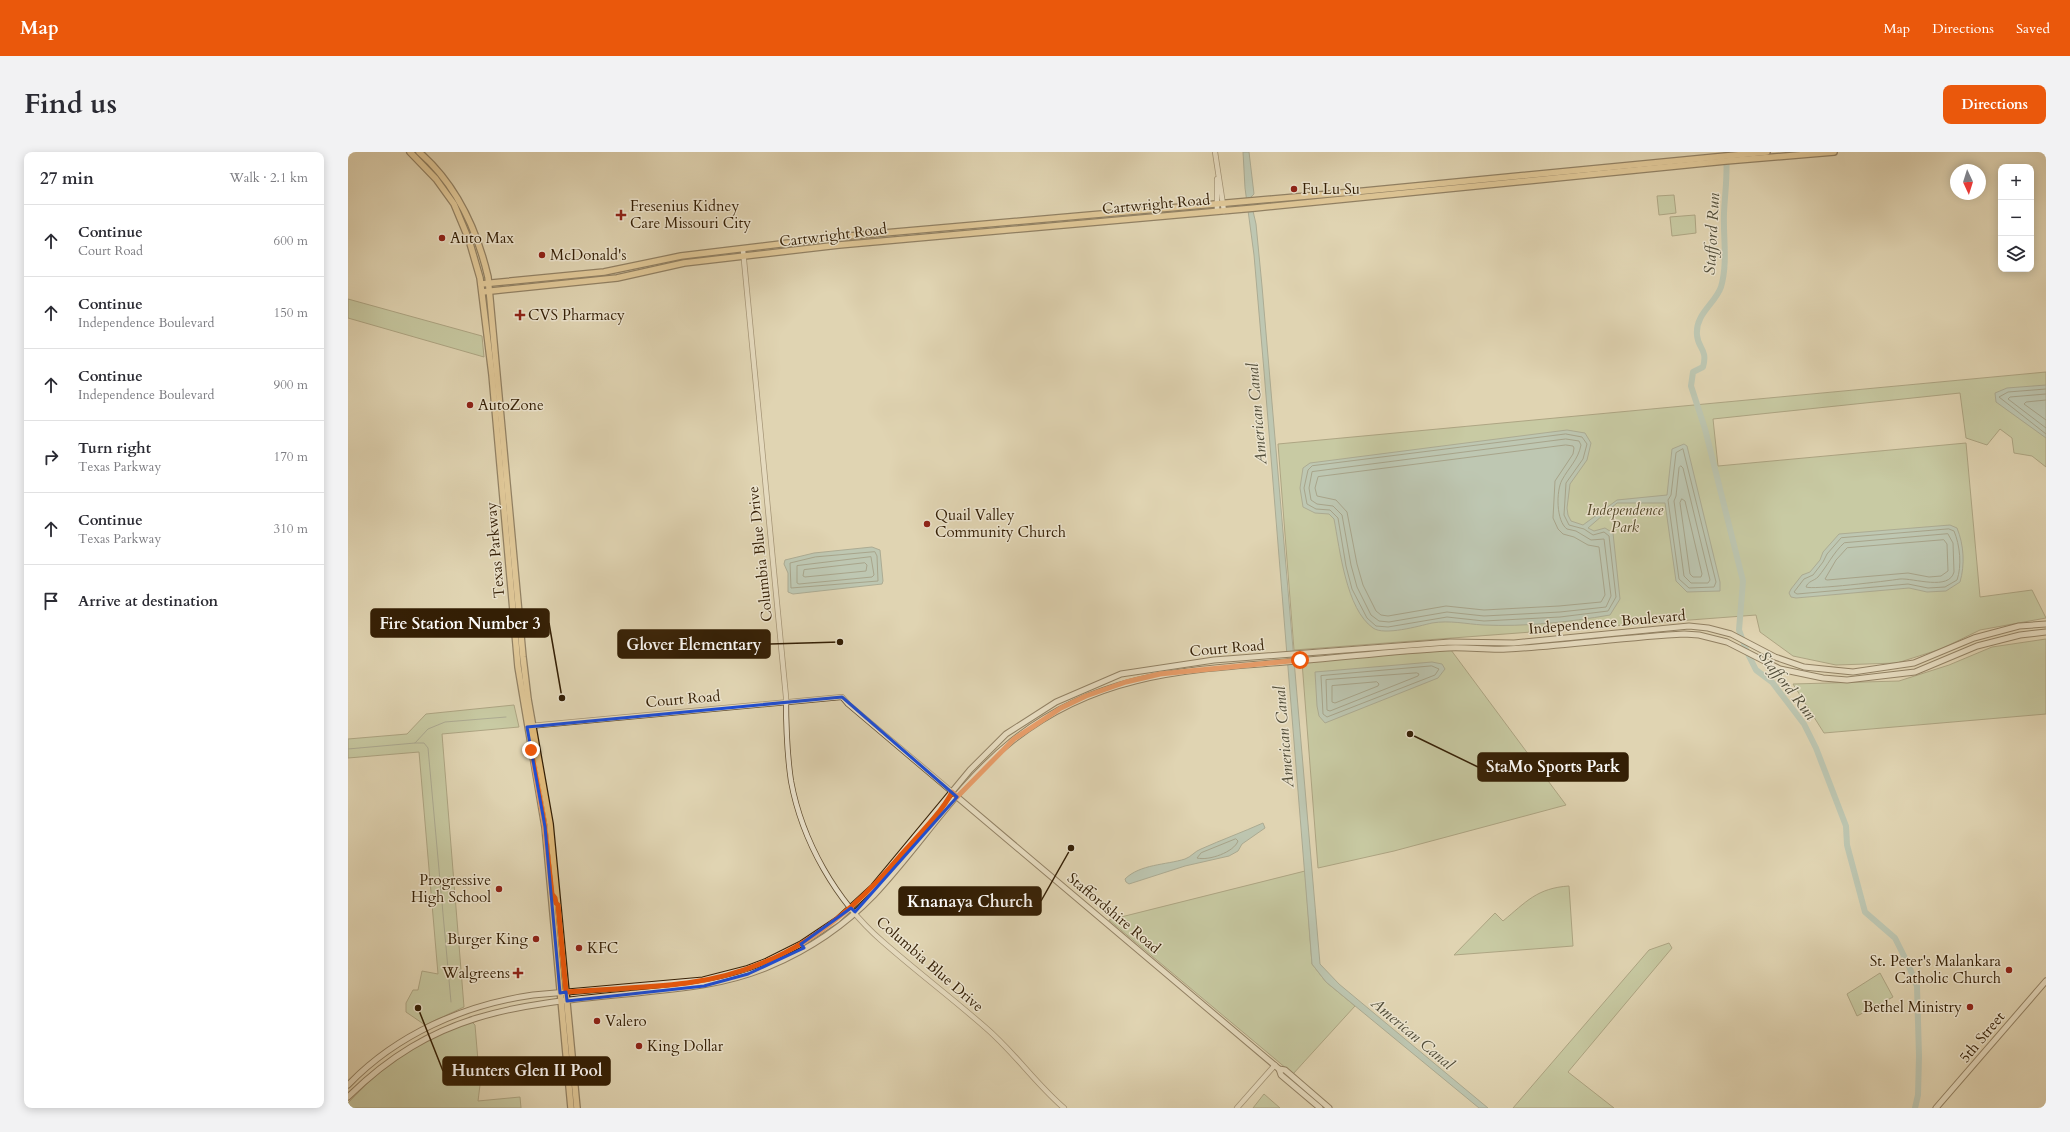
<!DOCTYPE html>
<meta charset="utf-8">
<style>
:root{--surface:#fff;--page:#f2f2f3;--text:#2b2b33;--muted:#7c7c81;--line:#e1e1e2;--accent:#ea580c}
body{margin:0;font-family:Cardo,serif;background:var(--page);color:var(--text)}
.controls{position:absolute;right:12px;top:12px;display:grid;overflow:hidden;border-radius:8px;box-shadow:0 2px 10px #0003}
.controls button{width:36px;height:36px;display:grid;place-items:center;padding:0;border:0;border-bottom:1px solid var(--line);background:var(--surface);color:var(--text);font:20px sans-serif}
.compass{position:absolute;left:1602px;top:12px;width:36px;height:36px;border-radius:50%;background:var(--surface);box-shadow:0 2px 10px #0003;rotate:176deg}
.stop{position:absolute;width:12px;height:12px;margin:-9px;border:3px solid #ea580c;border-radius:50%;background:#fff}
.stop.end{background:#ea580c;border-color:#fff;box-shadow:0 1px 4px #0008}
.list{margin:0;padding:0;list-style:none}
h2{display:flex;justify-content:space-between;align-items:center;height:52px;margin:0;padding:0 16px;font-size:17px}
h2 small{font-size:13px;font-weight:400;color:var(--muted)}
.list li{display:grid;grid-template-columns:26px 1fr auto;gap:12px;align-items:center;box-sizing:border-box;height:72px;padding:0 16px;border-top:1px solid var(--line)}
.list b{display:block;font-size:15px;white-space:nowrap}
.list p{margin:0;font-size:13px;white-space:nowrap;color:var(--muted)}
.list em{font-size:13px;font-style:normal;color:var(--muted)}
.icon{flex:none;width:22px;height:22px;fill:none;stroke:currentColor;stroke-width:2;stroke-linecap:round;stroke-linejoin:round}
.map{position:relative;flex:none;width:1698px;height:956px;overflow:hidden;border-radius:8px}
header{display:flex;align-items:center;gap:24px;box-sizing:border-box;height:56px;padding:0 20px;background:var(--accent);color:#fff}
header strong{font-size:19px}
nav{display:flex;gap:22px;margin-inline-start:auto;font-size:14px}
.intro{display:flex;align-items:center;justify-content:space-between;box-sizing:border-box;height:96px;padding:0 24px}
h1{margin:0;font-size:28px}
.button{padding:10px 18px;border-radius:8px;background:var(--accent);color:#fff;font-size:14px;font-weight:700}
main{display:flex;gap:24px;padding:0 24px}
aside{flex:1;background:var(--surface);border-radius:8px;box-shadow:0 2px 10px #0003}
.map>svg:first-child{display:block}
.green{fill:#acbe90;stroke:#706e4a}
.water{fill:#94b8b1;stroke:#6e7b6c}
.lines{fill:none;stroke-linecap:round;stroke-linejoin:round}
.shore{stroke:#646c5b;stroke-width:1}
.stream{stroke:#6e7b6c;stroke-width:1}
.river{stroke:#94b8b1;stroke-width:6}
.tertiary-casing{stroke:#5f4c30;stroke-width:6}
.secondary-casing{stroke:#341f05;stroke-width:7}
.primary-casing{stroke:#341f05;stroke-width:8}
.tertiary{stroke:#ebe3cd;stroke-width:4.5}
.secondary{stroke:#ebe3cd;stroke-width:5}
.primary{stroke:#e0ba79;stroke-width:5.5}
.route{stroke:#ea580c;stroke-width:5}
.marked{fill:none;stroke:#1d4ed8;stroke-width:3;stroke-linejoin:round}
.poi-dot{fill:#8f2418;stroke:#ebe3cd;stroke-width:1.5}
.labels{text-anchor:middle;stroke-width:3;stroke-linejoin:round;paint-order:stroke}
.poi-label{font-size:15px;fill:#341f05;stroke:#ebe3cd;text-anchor:start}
.street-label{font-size:15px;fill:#341f05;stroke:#ebe3cd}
.park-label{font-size:15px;font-style:italic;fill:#524728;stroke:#ebe3cd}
.water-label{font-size:16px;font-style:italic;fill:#514d39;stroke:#ebe3cd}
.leader{fill:none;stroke:#341f05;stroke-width:1.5}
.callout-dot{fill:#341f05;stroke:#ebe3cd;stroke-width:1.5}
.callout{fill:#341f05;stroke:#341f05;stroke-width:1.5}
.callout-label{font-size:16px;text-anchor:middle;font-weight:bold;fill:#fff}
</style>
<header>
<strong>Map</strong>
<nav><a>Map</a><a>Directions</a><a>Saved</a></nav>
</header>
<div class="intro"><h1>Find us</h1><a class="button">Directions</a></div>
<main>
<aside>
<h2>27 min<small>Walk · 2.1 km</small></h2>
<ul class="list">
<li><svg class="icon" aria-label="ahead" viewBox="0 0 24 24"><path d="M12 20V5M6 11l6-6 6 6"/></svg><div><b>Continue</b><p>Court Road</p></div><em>600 m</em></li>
<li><svg class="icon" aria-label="ahead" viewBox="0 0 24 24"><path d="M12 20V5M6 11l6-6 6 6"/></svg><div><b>Continue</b><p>Independence Boulevard</p></div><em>150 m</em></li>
<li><svg class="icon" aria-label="ahead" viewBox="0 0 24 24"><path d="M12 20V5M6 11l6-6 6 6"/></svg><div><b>Continue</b><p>Independence Boulevard</p></div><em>900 m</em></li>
<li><svg class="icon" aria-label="right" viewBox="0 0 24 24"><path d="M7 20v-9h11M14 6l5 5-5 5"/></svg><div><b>Turn right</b><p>Texas Parkway</p></div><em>170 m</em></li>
<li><svg class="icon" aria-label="ahead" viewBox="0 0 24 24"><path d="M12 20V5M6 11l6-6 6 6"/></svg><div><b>Continue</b><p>Texas Parkway</p></div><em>310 m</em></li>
<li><svg class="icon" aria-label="arrive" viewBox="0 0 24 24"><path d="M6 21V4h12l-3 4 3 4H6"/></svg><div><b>Arrive at destination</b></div></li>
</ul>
</aside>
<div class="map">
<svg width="1698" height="956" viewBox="0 0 1698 956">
<rect width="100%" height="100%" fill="#e0d4b2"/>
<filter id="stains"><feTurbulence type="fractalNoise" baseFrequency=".005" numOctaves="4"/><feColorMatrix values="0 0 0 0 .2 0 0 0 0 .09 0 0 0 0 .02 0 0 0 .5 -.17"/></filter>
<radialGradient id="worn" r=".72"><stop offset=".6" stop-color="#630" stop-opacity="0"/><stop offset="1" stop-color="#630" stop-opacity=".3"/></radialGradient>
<g class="green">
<polygon points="1326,43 1328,61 1311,63 1309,44"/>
<polygon points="1347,63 1348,81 1324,84 1322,65"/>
<polygon points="0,147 134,184 136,205 0,166"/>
<polygon points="1698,220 1698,315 1684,304 1666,301 1664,286 1652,277 1639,293 1618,286 1612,241 1365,267 1370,314 1618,291 1632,445 1684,438 1698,466 1632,478 1593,497 1549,511 1488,513 1445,504 1412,480 1408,463 946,498 930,292"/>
<polygon points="1698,487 1698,562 1476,581 1445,532 1551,529 1601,513 1644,495"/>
<polygon points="1103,498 1218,653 1046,699 970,716 954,510"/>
<polygon points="166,553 171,575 94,582 116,855 77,873 58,860 58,851 65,838 70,838 74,819 90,822 71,600 0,606 0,587 59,582 78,562"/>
<polygon points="957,719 964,812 978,830 1007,854 945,922 761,768"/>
<path d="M1221,734L1225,794L1106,803L1147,761L1155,769C1178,750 1189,736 1221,734Z"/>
<polygon points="1321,791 1324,796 1220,920 1266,956 1165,956 1301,798"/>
<polygon points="1532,821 1545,845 1509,864 1499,842"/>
<path d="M124,870L127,873L132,933L130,949L172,945L173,956H0V951C25,924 58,896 92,880C102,876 114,873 124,870Z"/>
<polygon points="916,942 932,956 905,956"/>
</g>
<g class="water">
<polygon points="895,0 901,0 906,42 902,46 908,72 914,134 972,812 991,832 1140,956 1131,956 978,830 964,812 916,219 906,103 897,36"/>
<polygon points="1698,233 1698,286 1648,250 1647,241 1659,236"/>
<path d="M1219,278L1237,281L1243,291L1239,308L1222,332L1219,356L1220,363L1223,369L1235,373L1269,348L1319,343L1324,297L1336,292L1339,294L1372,430V439L1339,440L1328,429L1317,351H1269L1240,376L1246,379L1257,376L1265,381L1272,447L1262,463C1221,470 1177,475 1135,473C1118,472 1102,468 1084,471C1071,474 1036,484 1025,476C998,457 992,398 986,367L981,362L967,361L955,355L952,336L955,316L962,311Z"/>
<path d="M1602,373L1609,376C1616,393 1617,413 1612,430L1598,439L1579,440L1561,436L1448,446L1443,445L1441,441L1443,437L1454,423L1462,420L1472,408L1475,400L1491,382Z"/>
<polygon points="524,395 532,398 535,429 534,432 445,442 440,440 440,421 436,412 437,408 466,401"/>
<polygon points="1084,510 1094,512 1097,517 1090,526 977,571 971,564 969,554 967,520"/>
<path d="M915,671L917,676L894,692L890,699L881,704L837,714L781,732L778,730L777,727C792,712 818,713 837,707C843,705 847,699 853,697C873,688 895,680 915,671Z"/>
</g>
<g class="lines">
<g class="shore">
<polyline points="1698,237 1660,240 1651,245 1698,282"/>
<polyline points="1698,242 1662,245 1660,247 1698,276"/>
<polyline points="1698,248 1678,250 1676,252 1698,268"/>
<polygon points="1218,282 1234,285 1239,292 1235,307 1218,331 1216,363 1221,373 1236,377 1245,383 1256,380 1261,384 1268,445 1260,459 1212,465 1136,469 1099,465 1040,475 1028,474 1019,466 1004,437 998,414 990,366 982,358 968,357 959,352 956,336 960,318 964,314"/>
<path d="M1218,287L1231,289L1233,293C1230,308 1221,315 1214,328C1208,339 1208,369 1219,377L1228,379L1243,388L1256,387L1263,444L1258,455L1212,460L1136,464L1099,460L1041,470L1031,469L1023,463L1009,435L1003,413L994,363L985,354L969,352L963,348L961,336L964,320Z"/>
<polygon points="1218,293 1225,294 1226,296 1225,302 1207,329 1205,366 1210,377 1215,382 1226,385 1240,393 1251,395 1257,443 1253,450 1211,454 1136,458 1098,454 1040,464 1033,463 1028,459 1015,433 1009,412 999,360 988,348 969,344 967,336 970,325"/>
<polygon points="1335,297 1368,430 1366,435 1341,436 1331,427 1320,348 1323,343 1328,301"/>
<polygon points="1333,314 1335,316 1362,428 1360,431 1343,431 1336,424 1326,349 1328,344 1331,316"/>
<polygon points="1334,347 1337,349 1354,422 1353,425 1345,425 1342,422 1332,351"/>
<path d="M1601,377L1606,379C1612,393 1614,414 1609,428L1597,435L1580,436L1560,432L1449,442L1446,440L1456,427L1465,423L1475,410L1479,402L1493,386Z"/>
<path d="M1600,382L1605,391L1606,420C1601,439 1566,426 1552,427C1539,429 1464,438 1458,435C1460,429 1466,429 1470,425C1480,413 1485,401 1496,391Z"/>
<polygon points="1596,388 1599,392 1600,419 1593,424 1581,425 1560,421 1479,428 1477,427 1488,408 1499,396"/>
<polygon points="527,400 529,404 530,429 443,436 442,411 467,405"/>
<polygon points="523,405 526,423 524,425 451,432 449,431 449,414"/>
<polygon points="517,411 519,413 518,419 457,425 455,424 456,418"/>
<polygon points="1084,514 1091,517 1087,523 979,565 975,562 973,524"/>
<polygon points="1069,521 1071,522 1070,524 982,559 979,558 978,528"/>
<polygon points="1029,530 1031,532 1030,534 987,551 984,550 984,534"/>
<path d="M888,687L890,689C886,700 861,709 849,706L853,701Z"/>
</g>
<g class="stream">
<polyline points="67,591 76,591 80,596 103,850"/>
<polyline points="0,597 67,591 80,577 97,570 158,565"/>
</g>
<path class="river" d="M1378,0C1380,22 1377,39 1376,61C1375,85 1380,111 1373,135C1367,152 1347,162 1349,183C1350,197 1360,197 1355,215L1345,220L1343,234L1357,277L1395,429L1391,478L1399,500L1408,518L1424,530L1456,572L1468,596L1498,674L1499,693L1517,760L1547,786L1560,812L1569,834L1571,904L1570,943L1567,956"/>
<g class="tertiary-casing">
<g id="tertiary">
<polyline points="867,0 876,59"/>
<polyline points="869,27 869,59"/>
<path d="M395,98L438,545C438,572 439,602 443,629C454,689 488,749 534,789C568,819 604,846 638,876C667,901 687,931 716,956"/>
<polyline points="182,574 494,545 500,552 604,640"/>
<polyline points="889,956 927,913"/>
</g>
</g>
<g class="secondary-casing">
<g id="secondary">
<polyline points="608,644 931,917 937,918 981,956"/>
<polyline points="931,917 933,923 972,956"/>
<path d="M0,933C49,882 116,853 185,843L355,828L398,817L419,809L453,792L489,768L525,735L622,618L658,582L708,550L773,522L866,508L1102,490L1166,491L1341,474L1360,476L1383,482L1427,505L1456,515L1505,520L1566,511L1626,486L1671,474L1698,472"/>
<path d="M0,945C85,861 165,853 278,842C327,837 376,834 422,814C460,798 497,773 526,743C573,693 610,632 664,589C748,522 835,518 937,510C991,506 1045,499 1100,496C1119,495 1139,498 1159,497C1218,494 1277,485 1336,482L1351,483L1379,490L1432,517L1475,526L1499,528L1567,520L1629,494L1672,483L1698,480"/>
<polyline points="1588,956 1698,829"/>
</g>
</g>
<g class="primary-casing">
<g id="primary">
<polyline points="62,0 88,27 106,52 121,88 132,126 144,223 170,515 197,675 223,956"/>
<path d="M71,0C109,33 129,78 140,125L175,505L180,547L202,672L229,956"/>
<polyline points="133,132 256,120 333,104 490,85 1016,39 1419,0"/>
<polyline points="134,140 269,126 336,111 491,93 907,56 1378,9 1486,0"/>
</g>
</g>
<use href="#tertiary" class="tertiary"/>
<use href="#secondary" class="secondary"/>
<use href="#primary" class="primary"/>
</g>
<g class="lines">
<path class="route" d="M183,598L196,670L204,742L207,746L208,751L210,753L218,840C258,837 299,836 339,831C430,819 495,772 552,704C567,687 595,659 604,640L609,645L666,587L713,556L738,544L778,530L812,522L952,508"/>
</g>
<path d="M0 0H1698V956H0ZM494,545L609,645L507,760L503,756L453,792L456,796L400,822L356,834L219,849L218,840L212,841L197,675L179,575Z" fill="#e0d4b2" fill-opacity=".55" fill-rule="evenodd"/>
<path class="marked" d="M494,545L609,645L507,760L503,756L453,792L456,796L400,822L356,834L219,849L218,840L212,841L197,675L179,575Z"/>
<g class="poi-dot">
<circle cx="946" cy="37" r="4"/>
<path d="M271 57h4v4h4v4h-4v4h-4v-4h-4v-4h4z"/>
<circle cx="94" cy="86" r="4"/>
<circle cx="194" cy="103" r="4"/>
<path d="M170 157h4v4h4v4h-4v4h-4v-4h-4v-4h4z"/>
<circle cx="122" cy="253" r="4"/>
<circle cx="579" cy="372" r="4"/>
<circle cx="151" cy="737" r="4"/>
<circle cx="188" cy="787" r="4"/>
<circle cx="231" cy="796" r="4"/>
<circle cx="1661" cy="818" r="4"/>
<path d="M168 815h4v4h4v4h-4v4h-4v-4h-4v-4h4z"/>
<circle cx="1622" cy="855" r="4"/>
<circle cx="249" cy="869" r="4"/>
<circle cx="291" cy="894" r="4"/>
</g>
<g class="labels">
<g class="poi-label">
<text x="954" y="42">Fu Lu Su</text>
<text x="282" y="59">Fresenius Kidney<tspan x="282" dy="17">Care Missouri City</tspan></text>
<text x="102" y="91">Auto Max</text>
<text x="202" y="108">McDonald's</text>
<text x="180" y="168">CVS Pharmacy</text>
<text x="130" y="258">AutoZone</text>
<text x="587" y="368">Quail Valley<tspan x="587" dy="17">Community Church</tspan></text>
<text x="143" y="733" text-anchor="end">Progressive<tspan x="143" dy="17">High School</tspan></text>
<text x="180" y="792" text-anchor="end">Burger King</text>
<text x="239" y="801">KFC</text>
<text x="1653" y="814" text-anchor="end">St. Peter's Malankara<tspan x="1653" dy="17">Catholic Church</tspan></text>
<text x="162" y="826" text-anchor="end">Walgreens</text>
<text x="1614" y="860" text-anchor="end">Bethel Ministry</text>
<text x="257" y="874">Valero</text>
<text x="299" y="899">King Dollar</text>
</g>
<g class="street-label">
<text transform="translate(808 52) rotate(-5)" y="5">Cartwright Road</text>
<text transform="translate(485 83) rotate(-7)" y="5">Cartwright Road</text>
<text transform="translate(147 398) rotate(-95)" y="5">Texas Parkway</text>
<text transform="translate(412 402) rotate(-96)" y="5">Columbia Blue Drive</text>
<text transform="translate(1259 470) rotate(-5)" y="5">Independence Boulevard</text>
<text transform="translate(879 496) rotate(-5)" y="5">Court Road</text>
<text transform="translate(335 547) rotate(-5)" y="5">Court Road</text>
<text transform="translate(766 761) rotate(40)" y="5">Staffordshire Road</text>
<text transform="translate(582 812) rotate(41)" y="5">Columbia Blue Drive</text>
<text transform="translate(1634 885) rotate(-50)" y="5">5th Street</text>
</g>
<g class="park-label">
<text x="1277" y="363">Independence<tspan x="1277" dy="17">Park</tspan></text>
</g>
<g class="water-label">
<text transform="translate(1363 82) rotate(-87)" y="6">Stafford Run</text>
<text transform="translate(908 262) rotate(-95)" y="6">American Canal</text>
<text transform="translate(1440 533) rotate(52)" y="6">Stafford Run</text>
<text transform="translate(935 585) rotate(-95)" y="6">American Canal</text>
<text transform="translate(1065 881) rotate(40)" y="6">American Canal</text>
</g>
</g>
<path class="leader" d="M214 546L201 471M492 490L422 492M1062 582L1130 615M723 696L693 749M70 856L95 919"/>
<g class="callout-dot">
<circle cx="214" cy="546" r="4"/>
<circle cx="492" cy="490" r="4"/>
<circle cx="1062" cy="582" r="4"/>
<circle cx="723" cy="696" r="4"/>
<circle cx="70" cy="856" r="4"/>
</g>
<g class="callout">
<rect x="23" y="457" width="178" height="28" rx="4"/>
<rect x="270" y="478" width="152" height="28" rx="4"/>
<rect x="1130" y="601" width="150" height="28" rx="4"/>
<rect x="551" y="735" width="142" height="28" rx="4"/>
<rect x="95" y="905" width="167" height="28" rx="4"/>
</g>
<g class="callout-label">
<text x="112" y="477">Fire Station Number 3</text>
<text x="346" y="498">Glover Elementary</text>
<text x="1205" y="620">StaMo Sports Park</text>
<text x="622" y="755">Knanaya Church</text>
<text x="179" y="924">Hunters Glen II Pool</text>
</g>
<rect width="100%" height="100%" filter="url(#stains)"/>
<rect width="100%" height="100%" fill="url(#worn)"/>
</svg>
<div class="controls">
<button>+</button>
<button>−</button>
<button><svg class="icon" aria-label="layers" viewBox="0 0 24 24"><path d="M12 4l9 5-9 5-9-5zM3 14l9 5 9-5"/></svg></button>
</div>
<svg class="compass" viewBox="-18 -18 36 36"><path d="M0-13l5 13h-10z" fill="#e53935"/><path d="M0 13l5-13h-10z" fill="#7c7c81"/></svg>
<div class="stop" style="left:952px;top:508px"></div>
<div class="stop end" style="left:183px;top:598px"></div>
</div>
</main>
